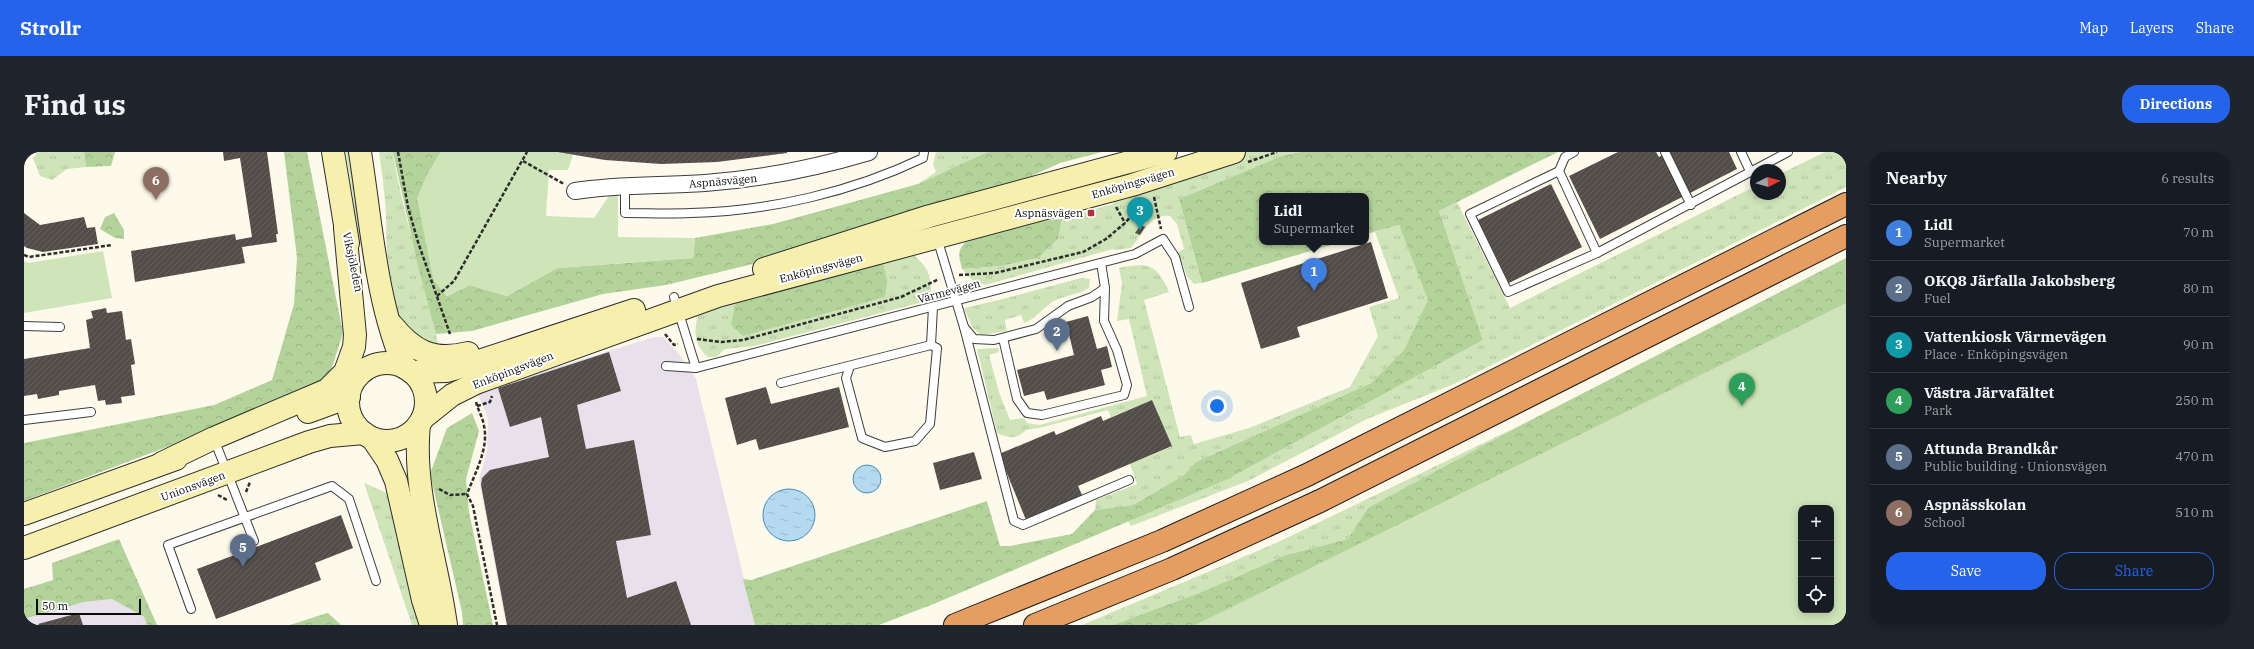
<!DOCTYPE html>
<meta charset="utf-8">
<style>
:root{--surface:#171b24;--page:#20242c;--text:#f1f3f6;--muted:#9ea1a6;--line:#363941;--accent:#2563eb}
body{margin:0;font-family:"IBM Plex Serif",serif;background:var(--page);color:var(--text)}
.controls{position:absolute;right:12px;bottom:12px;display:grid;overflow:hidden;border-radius:8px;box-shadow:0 2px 10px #0003}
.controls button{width:36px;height:36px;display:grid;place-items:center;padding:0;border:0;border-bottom:1px solid var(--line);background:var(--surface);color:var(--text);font:20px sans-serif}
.compass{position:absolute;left:1726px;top:12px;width:36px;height:36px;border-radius:50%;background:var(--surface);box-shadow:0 2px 10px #0003;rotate:84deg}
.scale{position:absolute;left:12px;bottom:10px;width:105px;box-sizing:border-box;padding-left:4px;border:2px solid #0b0b0b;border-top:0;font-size:11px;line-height:14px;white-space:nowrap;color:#0b0b0b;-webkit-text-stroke:3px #fff;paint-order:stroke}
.you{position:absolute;left:1193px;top:254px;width:14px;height:14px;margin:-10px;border:3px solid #fff;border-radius:50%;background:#1a73e8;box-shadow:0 0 0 6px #1a73e833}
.badge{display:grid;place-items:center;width:26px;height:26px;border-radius:50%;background:var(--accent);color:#fff;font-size:13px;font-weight:700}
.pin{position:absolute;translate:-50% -33px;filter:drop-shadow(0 1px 2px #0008)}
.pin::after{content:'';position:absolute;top:21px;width:14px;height:12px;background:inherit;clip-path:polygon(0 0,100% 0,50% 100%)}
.popup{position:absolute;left:1235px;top:41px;width:110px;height:52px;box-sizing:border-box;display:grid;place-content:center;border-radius:8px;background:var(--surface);filter:drop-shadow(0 1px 3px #0005);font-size:13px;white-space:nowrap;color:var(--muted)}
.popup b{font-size:15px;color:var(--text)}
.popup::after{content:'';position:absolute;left:50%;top:100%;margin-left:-8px;border:8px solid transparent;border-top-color:var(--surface)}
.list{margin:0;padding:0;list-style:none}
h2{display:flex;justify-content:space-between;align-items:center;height:52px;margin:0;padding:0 16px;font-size:17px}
h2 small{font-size:13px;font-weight:400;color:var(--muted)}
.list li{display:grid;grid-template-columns:26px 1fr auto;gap:12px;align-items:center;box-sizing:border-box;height:56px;padding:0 16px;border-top:1px solid var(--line)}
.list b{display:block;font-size:15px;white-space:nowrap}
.list p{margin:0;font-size:13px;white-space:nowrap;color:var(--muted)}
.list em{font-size:13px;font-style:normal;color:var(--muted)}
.actions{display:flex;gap:8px;padding:12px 16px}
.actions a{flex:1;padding:9px 0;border:1px solid var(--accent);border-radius:16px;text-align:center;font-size:14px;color:var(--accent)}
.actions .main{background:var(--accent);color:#fff}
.icon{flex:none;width:22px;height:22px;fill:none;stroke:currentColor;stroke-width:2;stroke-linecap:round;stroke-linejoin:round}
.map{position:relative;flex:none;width:1822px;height:473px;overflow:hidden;border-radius:16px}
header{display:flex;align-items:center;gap:24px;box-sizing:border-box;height:56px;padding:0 20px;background:var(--accent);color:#fff}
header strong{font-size:19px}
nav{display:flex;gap:22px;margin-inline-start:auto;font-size:14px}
.intro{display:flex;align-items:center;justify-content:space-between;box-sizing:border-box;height:96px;padding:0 24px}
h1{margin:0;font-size:28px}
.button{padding:10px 18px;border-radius:16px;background:var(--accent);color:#fff;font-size:14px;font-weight:700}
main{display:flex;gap:24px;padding:0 24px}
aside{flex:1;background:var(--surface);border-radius:16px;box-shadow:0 2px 10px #0003}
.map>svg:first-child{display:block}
.industrial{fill:#e8e0ea}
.grass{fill:url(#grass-tufts)}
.forest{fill:url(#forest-crowns);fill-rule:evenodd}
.park{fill:#cfe4b9;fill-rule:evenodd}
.water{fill:url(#water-ripples);stroke:#438ebf}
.building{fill:url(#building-hatch)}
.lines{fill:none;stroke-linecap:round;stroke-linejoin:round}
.lane-casing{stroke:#3e3e3e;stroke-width:10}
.street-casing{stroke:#3e3e3e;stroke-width:18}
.secondary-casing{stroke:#2d2d2d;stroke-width:24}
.highway-casing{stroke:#1c1c1c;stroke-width:24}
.path{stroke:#2d2d2d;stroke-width:2.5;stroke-dasharray:4 2;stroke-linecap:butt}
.lane{stroke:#fff;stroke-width:8}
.street{stroke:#fff;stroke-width:16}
.secondary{stroke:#f7efad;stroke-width:22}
.highway{stroke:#e69d61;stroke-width:22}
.poi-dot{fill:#ad3238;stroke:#fff;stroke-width:1.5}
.labels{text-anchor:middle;stroke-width:4;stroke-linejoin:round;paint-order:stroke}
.street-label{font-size:11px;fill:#0b0b0b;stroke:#fff}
.poi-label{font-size:11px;fill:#0b0b0b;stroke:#fff;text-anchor:end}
</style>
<header>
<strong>Strollr</strong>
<nav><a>Map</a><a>Layers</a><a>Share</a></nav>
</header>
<div class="intro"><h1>Find us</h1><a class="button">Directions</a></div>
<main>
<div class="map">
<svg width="1822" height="473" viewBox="0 0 1822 473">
<defs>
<pattern id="grass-tufts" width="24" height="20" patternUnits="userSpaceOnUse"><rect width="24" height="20" fill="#cfe4b9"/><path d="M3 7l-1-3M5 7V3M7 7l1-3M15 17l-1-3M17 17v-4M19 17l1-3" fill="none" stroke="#b0c29e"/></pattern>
<pattern id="forest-crowns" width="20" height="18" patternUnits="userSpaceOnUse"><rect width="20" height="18" fill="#b4d39a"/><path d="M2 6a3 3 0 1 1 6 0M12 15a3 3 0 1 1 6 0" fill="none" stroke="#99b483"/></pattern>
<pattern id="water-ripples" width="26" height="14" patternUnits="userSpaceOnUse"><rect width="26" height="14" fill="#b5daef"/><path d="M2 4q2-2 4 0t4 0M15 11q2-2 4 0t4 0" fill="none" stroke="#9abacc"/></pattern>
<pattern id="building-hatch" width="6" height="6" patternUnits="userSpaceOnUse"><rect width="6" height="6" fill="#534d49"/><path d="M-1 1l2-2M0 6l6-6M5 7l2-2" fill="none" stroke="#67625f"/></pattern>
</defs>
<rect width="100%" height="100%" fill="#fdfaeb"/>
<g class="industrial">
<polygon points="630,185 639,185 655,202 672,227 731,473 482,473 455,327 463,300 464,266 453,240"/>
<polygon points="88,447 120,465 123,473 0,473 0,467 60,450"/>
</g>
<g class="grass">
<polygon points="14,0 60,0 62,15 43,17 28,28 16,24 9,6"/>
<polygon points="322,0 327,0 346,120 341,122"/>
<path d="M355,0H369C379,67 403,131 415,197C401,192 385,182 377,169C361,143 363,93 362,64C361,42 358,21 355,0Z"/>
<polygon points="912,0 963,0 894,32 912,20 909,12"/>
<path d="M1222,0H1277L1260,3L1155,47L1178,131L1170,132L1163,124L1154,100L1160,97L1153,72L1146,64C1126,61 1118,83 1107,96L1092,98L1089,97L961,133L951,131L938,117L977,114L1014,106L1034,87L1038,67L1089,52L1092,42Z"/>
<polygon points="1801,0 1822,0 1822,35 1430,232 1343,267 1224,329 1107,374 1104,369 1202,328 1459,188 1415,59 1433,50 1486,156 1732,34 1732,42 1756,42 1756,22"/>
<path d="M1375,73L1405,148L1380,198L1347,231L1172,310L1160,323L1109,353L1071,358L1072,348L1113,332L1106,312L1147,295L1128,248L1087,265L1084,258L1015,276L1002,278C992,288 985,286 973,281L953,197L974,196L975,200L965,203L975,240L986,268L1000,266L1003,271L1016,273L1123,244L1105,167L1093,169L1098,131L1095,116C1124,110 1133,112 1145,140L1120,148L1156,285L1167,283L1170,292L1225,276L1326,235L1354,184L1345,155L1375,146L1351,80Z"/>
<path d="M888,102C904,115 907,121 907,142L899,150L730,194L701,197L692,205H684C669,193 669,176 676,159L858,107Z"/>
<path d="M1057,126L1066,127L1065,136C1054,143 1041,143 1030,149C1019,155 1012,167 1000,171L997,163L981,168L983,179L957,183L948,175L940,156L979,147Z"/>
<polygon points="1501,271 1345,356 1324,387 1262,403 1180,439 1089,473 1058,473 1252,391"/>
<polygon points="340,331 363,341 396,473 388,473"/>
</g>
<g class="forest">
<polygon points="60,0 91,0 87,14 62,15"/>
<polygon points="260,0 283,0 319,181 305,225 267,248 0,349 0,291 190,253 248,228 270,152 273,106"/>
<polygon points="369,0 417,0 403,23 394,46 423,144 446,133 483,144 533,116 669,106 671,86 749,72 894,32 963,0 1078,0 1036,11 1003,26 786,98 642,133 579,142 448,179 412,182 394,114"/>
<polygon points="1277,0 1534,0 1415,59 1459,188 1202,328 912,451 855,473 731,473 719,427 727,428 963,349 976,394 986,394 1048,382 1071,358 1109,353 1160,323 1172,310 1347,231 1380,198 1404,148 1375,73 1342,82 1342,44 1238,44 1238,90 1317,90 1178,131 1155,47 1260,3"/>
<polygon points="90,61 100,78 100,87 91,86 76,77 81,65"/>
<path d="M1038,67L1034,87L1014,106L977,114L938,117C937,111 933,103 937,96C948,75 1015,69 1038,67Z"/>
<path d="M1822,106V473H1089L1180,439L1262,403L1324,387L1344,356L1501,271ZM1777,356H1807V458H1777Z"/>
<polygon points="858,107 863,128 861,145 719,184 707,173 713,145"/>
<polygon points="448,261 455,279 442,327 445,360 469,473 439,473 438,460 406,322 423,276"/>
<polygon points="95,387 133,473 123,473 120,465 88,447 60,450 0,467 0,437 29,428 28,411"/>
<polygon points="304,461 317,473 266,473 303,461"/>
</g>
<g class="park">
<polygon points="417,0 531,0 549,3 544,18 525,18 522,64 570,66 587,41 594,42 594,85 671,86 669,106 533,116 483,144 446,133 422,144 409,127 393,46 403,23"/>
<polygon points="79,99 88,146 0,161 0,109 4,111"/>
<path d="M1822,151V473H1171ZM1777,356H1807V458H1777Z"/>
</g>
<g class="water">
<circle cx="843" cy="327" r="14"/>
<circle cx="765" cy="363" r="26"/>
</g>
<g class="building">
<polygon points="199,0 243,0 254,82 252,82 253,90 218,95 221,111 111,130 107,99 211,82 212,88 228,85 216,6 200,9"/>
<polygon points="533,0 763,0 763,1 693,10 637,12 581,8"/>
<polygon points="1594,0 1632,0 1635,5 1645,0 1705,0 1713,17 1576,87 1545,24"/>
<polygon points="1527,32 1558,95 1485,131 1454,68"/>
<polygon points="0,61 16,73 60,65 63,76 71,75 74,92 19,100 3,96 0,94"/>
<polygon points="1117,73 1121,75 1116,83 1111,81"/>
<polygon points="1347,90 1364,146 1273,175 1276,185 1237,197 1217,131"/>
<polygon points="82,156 83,161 98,159 102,188 107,187 111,212 107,213 111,243 97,245 98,251 82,253 81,248 74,249 71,233 35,239 35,243 14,247 13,242 0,244 0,207 66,196 62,168 69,166 67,159"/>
<polygon points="1064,164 1073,197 1083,194 1088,215 1077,218 1081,233 1023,248 1020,239 1000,244 993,218 1050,203 1042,170"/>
<polygon points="585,200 597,239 553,253 562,297 610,288 627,383 592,389 603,446 652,429 667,473 483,473 457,333 458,326 466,318 525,305 517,265 486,275 474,236"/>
<polygon points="742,235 747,252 815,235 825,275 735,298 732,287 713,293 701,246"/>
<polygon points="1128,248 1148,294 1054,334 1059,345 1002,368 975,302 1030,279 1032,283 1077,264 1079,269"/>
<polygon points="950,300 958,327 916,338 909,311"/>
<polygon points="317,363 329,396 291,411 297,428 192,467 173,417"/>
<polygon points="55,461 59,473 15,473 14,472"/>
</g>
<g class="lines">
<g class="lane-casing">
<g id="lane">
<polyline points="1550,0 1541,5 1535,19 1446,62 1484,140 1573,101 1764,0"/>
<polyline points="1641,0 1667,53"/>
<polyline points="1717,0 1726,19"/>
<polyline points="1535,19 1573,101"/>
<path d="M601,34V61C623,61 645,62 667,61C746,59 828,40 899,6L900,0"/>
<polyline points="913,86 940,175 950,187 970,188 1012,177 1044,154 1068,145 1081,136"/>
<polyline points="650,145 672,216"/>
<polyline points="0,174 36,175"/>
<polyline points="940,175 990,369 999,373 1105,328"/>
<polyline points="979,186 993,247 1003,261 1018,263 1100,243 1103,233 1093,198 1080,169 1081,136 1077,111"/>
<polyline points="642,214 672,216 1111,102 1139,87 1151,105 1165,155"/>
<polyline points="826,214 822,226 838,286 861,295 891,289 906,272 913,196 907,193"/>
<polyline points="757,231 907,193 909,155"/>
<polyline points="0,268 67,260"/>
<polyline points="190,287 230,389"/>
<polyline points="167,457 144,393 308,334 325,347 352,429"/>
</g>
</g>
<g class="street-casing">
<path id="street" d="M551,39C594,32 638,34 681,31C737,27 791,16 845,0"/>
</g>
<g class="secondary-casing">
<g id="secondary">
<polyline points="309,0 324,91"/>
<path d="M336,0C347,69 352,152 381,216"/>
<polyline points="740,117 906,64 1142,0"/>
<path d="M368,173C389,199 409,210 444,201"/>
<circle cx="363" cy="250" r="39"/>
<polyline points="387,220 423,219 440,214 610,158"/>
<polyline points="284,260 325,245"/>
<polyline points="398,267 428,243 452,231 694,144 1108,33 1210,0"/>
<path d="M395,272C388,340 413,406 422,473"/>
<polyline points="348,286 363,308 372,329 399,448 407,473"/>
<polyline points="138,311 190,286 303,238 321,220 330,195 331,183 321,76"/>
<polyline points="0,362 152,307"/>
<polyline points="0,396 285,290 306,284 340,281"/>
</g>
</g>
<g class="highway-casing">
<g id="highway">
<polyline points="931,473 1138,389 1283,323 1822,52"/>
<polyline points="1011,473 1148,417 1296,349 1822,84"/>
</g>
</g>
<g class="path">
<polyline points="374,0 384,55 394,90 426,182"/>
<polyline points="499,9 540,32"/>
<polyline points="1224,10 1253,0"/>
<polyline points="1130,45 1137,77"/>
<polyline points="1092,55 1101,71"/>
<polyline points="0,103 5,105 88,93"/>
<polyline points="935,123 971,121 1059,100 1082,87 1101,71 1122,47"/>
<polyline points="413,144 430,129 503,0"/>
<polyline points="641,182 650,193 654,192"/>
<polyline points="673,187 697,190 719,188 877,145 915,127"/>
<path d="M452,250C454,258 459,266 460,274C465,296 451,321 443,342L449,354L473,473"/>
<polyline points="453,254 466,250 468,244"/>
<polyline points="415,337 426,343 443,342"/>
<polyline points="222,340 226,330"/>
<polyline points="194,343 203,348"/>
</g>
<use href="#lane" class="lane"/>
<use href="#street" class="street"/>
<use href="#secondary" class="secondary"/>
<use href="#highway" class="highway"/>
</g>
<rect class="poi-dot" x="1063" y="57" width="8" height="8" rx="2"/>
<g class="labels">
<g class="street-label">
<text transform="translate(699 29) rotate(-5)" y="4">Aspnäsvägen</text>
<text transform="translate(1109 31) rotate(-16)" y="4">Enköpingsvägen</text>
<text transform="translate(329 110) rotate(78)" y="4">Viksjöleden</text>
<text transform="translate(797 116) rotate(-15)" y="4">Enköpingsvägen</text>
<text transform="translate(925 139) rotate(-15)" y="4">Värmevägen</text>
<text transform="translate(489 218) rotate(-21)" y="4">Enköpingsvägen</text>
<text transform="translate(169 334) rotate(-20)" y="4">Unionsvägen</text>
</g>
<g class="poi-label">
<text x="1059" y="65">Aspnäsvägen</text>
</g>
</g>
</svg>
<div class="controls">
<button>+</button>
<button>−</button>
<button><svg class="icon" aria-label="locate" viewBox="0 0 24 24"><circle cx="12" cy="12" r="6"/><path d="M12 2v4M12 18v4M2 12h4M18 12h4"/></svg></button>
</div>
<svg class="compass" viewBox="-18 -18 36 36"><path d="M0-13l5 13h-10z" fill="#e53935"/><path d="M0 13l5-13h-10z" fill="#9ea1a6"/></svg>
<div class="scale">50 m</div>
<div class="you"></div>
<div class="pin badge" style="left:1290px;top:139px;background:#3f7fe0">1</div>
<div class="popup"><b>Lidl</b>Supermarket</div>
<div class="pin badge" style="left:1033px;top:199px;background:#5c6f8a">2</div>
<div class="pin badge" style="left:1116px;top:78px;background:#0f9aa8">3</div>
<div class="pin badge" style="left:1718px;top:254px;background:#2e9e5b">4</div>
<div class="pin badge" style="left:219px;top:415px;background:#5c6f8a">5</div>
<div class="pin badge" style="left:132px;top:48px;background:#8d6e63">6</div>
</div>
<aside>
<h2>Nearby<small>6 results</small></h2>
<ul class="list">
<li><span class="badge" style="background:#3f7fe0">1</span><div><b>Lidl</b><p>Supermarket</p></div><em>70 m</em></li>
<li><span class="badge" style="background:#5c6f8a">2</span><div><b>OKQ8 Järfalla Jakobsberg</b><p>Fuel</p></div><em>80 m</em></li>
<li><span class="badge" style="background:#0f9aa8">3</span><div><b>Vattenkiosk Värmevägen</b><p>Place · Enköpingsvägen</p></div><em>90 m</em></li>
<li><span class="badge" style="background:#2e9e5b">4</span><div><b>Västra Järvafältet</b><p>Park</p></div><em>250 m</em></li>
<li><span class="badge" style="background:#5c6f8a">5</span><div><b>Attunda Brandkår</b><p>Public building · Unionsvägen</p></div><em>470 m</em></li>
<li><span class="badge" style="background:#8d6e63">6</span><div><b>Aspnässkolan</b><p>School</p></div><em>510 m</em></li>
</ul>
<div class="actions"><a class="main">Save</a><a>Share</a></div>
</aside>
</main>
